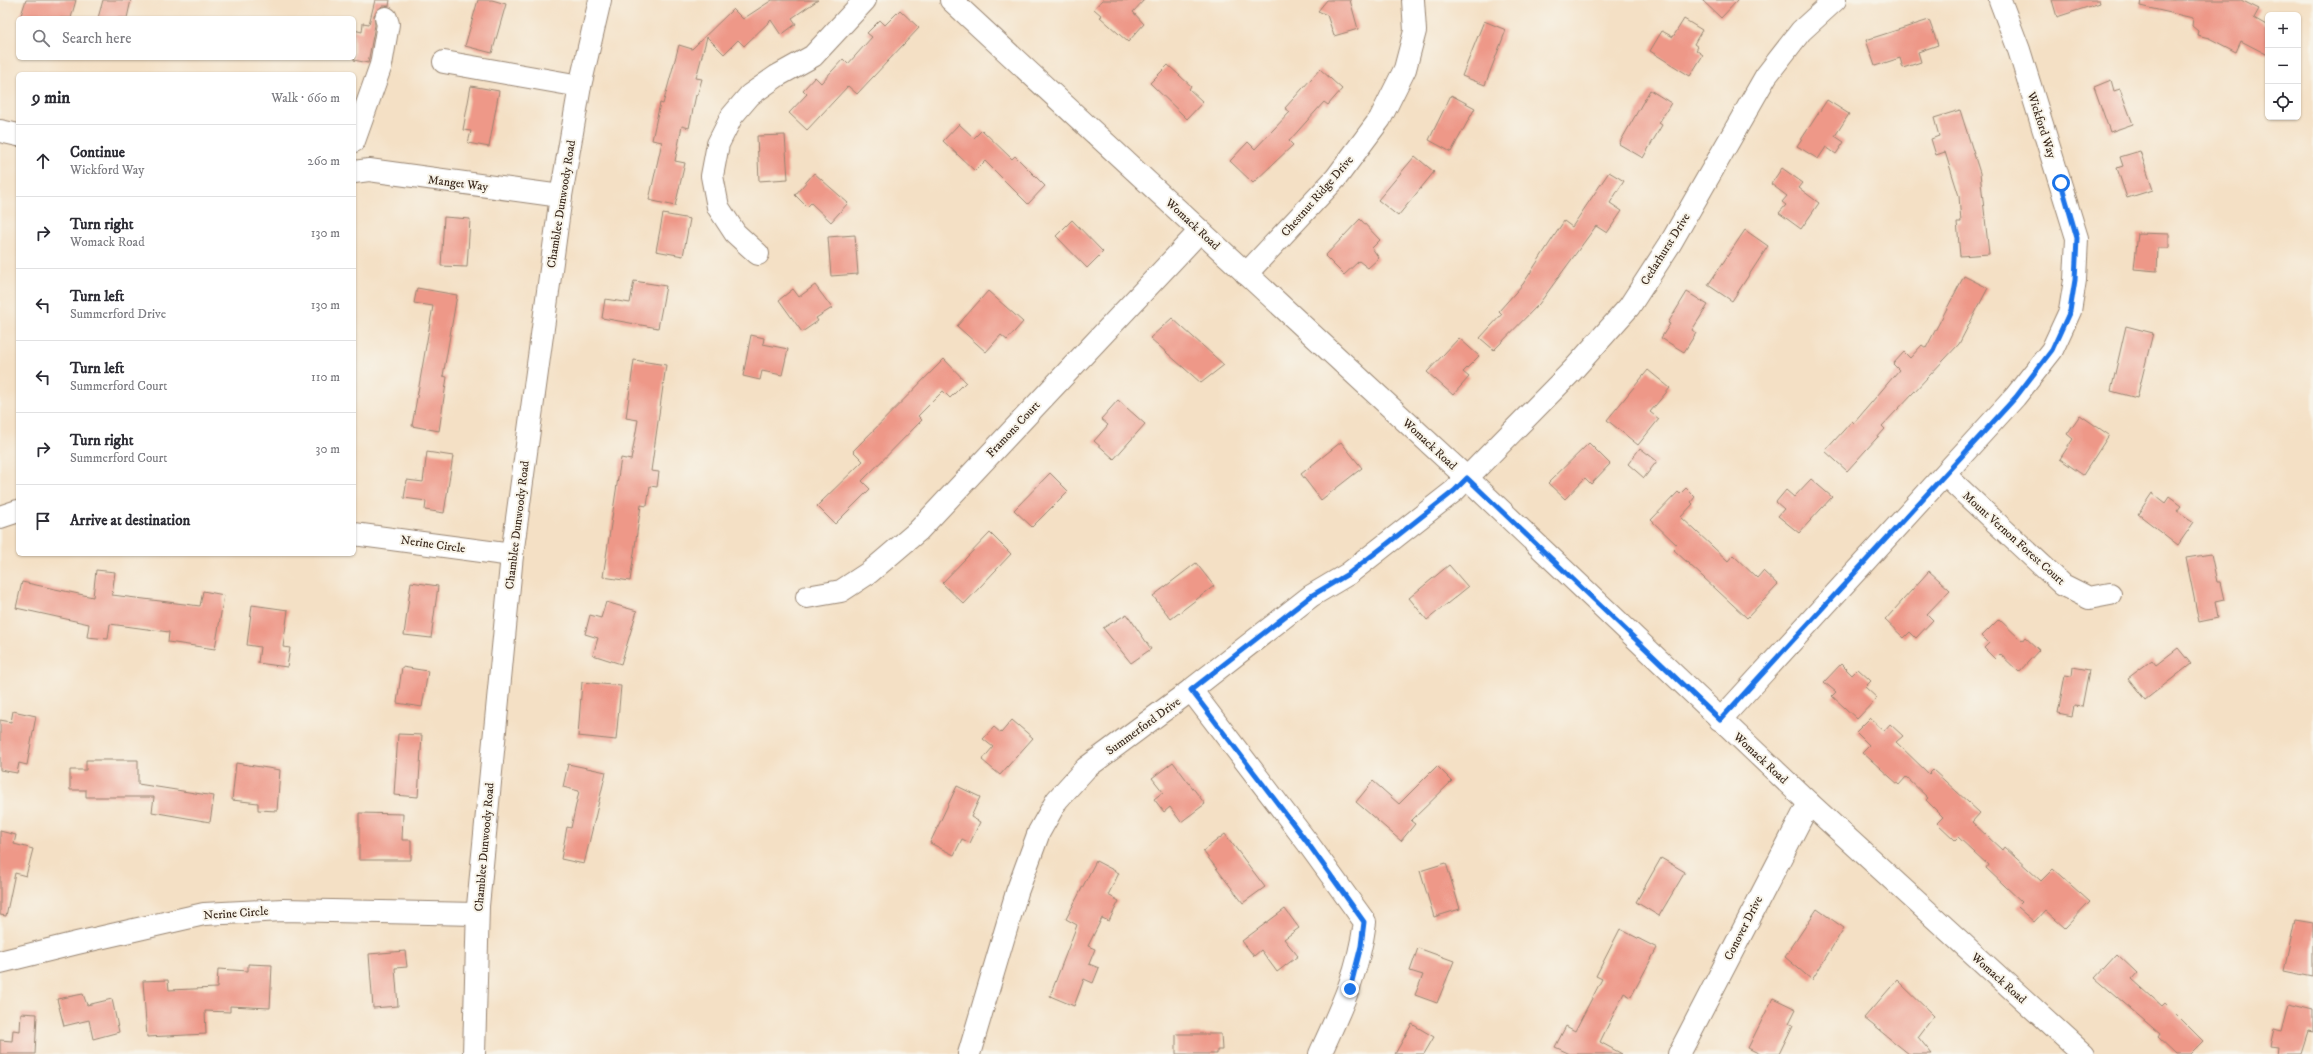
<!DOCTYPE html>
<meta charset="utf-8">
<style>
:root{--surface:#fff;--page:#f7f7f7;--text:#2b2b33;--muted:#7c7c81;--line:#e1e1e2}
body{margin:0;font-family:"IM FELL DW Pica",serif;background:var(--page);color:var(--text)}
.controls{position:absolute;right:12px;top:12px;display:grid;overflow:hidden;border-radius:6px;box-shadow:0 1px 3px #0004}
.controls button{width:36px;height:36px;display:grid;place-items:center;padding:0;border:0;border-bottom:1px solid var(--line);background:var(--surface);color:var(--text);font:20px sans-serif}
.stop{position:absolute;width:12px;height:12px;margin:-9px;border:3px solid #1a73e8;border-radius:50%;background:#fff}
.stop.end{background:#1a73e8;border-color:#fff;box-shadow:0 1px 4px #0008}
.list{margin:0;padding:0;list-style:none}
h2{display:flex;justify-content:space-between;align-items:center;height:52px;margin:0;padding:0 16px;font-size:17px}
h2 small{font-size:13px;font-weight:400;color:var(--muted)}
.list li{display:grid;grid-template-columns:26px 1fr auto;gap:12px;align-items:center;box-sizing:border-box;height:72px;padding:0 16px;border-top:1px solid var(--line)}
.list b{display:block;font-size:15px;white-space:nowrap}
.list p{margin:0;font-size:13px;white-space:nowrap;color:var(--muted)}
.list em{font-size:13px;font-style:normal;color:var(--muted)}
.icon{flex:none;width:22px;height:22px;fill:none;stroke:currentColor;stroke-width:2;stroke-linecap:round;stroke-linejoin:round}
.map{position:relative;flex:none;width:2313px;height:1054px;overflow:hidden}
.search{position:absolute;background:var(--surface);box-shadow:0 1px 3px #0004;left:16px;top:16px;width:340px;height:44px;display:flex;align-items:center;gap:10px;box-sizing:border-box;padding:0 14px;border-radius:6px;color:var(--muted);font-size:15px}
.panel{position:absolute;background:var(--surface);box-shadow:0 1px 3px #0004;left:16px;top:72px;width:340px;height:484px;border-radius:6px}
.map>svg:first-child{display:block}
.building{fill:#ee9888}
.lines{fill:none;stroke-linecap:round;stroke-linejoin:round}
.minor-casing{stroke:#988572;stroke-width:24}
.minor{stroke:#fff;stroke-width:22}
.route{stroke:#1a73e8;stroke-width:5}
.labels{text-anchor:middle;stroke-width:4;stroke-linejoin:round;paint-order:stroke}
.street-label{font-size:12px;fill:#3b2a1e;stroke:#f7f3e8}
</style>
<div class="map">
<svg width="2313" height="1054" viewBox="0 0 2313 1054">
<rect width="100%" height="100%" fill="#f7f3e8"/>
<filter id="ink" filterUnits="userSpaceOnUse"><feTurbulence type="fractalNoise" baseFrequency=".025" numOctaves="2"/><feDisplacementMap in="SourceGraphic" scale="8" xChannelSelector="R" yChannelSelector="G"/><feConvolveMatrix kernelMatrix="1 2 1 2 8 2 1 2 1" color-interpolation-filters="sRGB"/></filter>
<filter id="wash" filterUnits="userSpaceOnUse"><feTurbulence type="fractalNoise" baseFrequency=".012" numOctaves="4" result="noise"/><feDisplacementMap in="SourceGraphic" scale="16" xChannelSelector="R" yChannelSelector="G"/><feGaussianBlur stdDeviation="0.9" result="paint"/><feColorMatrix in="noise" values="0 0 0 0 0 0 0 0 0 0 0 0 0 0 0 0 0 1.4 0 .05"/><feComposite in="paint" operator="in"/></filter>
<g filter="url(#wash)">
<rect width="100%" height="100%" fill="#f4e0c5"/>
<g id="blocks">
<g class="building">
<polygon points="26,0 76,0 71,18 20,18"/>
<polygon points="103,0 131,0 127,18 98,18"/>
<polygon points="375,0 390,0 389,6 382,6 374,15 375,25 368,63 354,60 354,30 362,32 363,23 369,24"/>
<polygon points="478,0 492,0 506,4 492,53 465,46"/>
<polygon points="772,0 818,0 792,18 796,24 781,35 771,20 744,46 738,40 724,54 707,37 696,78 702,79 697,96 696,95 689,128 682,126 675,161 685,163 675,206 649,200 662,142 652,140 660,103 663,104 679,45 692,49 733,9 743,19"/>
<polygon points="1102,0 1144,0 1133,12 1144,24 1128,42 1100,17 1102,16 1094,9"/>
<polygon points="1327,0 1350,0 1358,29 1334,36 1327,15 1318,11"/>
<polygon points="1702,0 1738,0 1721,18"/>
<polygon points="2052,0 2099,0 2100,3 2057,17"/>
<polygon points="2141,0 2241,0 2259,9 2254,18 2268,26 2268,55 2241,41 2236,52 2209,38 2197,35 2198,31 2192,26 2193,18 2140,6"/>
<polygon points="900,10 919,28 857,94 848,86 807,130 789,113 807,94 803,90 815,77 821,83 843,59 848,64 872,37 867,33 880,20 885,25"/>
<polygon points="1684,19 1702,30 1694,44 1698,47 1696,50 1703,55 1690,76 1650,51 1662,31 1673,37"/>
<polygon points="1929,20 1938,45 1918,52 1921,62 1903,68 1900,58 1875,66 1866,40"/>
<polygon points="1484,21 1506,30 1485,85 1462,76"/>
<polygon points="1168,65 1191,86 1189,89 1203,102 1187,119 1150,83"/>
<polygon points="1320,69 1342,89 1328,105 1324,102 1289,141 1293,145 1253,183 1230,161 1248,142 1255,149 1290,112 1285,108"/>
<polygon points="2111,80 2114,91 2120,89 2133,124 2110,132 2094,87"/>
<polygon points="471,86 499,91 489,147 468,143 471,131 463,130"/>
<polygon points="1650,90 1671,103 1659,123 1662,125 1643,158 1619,144"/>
<polygon points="1451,95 1475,108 1451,152 1429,140"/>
<polygon points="1827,100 1849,114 1835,136 1844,142 1836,154 1826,147 1818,159 1797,146"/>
<polygon points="1960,110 1980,173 1989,254 1960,256 1957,222 1961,222 1959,196 1945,152 1936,155 1931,139 1939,136 1934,118"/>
<polygon points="959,124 974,138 982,130 1012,159 1015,156 1045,186 1028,204 985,161 975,171 943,141"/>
<polygon points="785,135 788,179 759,181 757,136"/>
<polygon points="2140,151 2153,190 2127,198 2117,168 2123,166 2120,157"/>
<polygon points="1415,156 1434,172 1398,216 1378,200"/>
<polygon points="1782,168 1803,183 1799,188 1819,203 1801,229 1779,213 1786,205 1782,202 1787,196 1771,184"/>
<polygon points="1609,172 1624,181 1610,203 1622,211 1607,233 1596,226 1539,304 1494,350 1480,338 1502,314 1499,311 1523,284 1564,221 1572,227"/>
<polygon points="814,173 848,203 831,222 811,203 807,207 795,195"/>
<polygon points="663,214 690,219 683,256 656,251"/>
<polygon points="444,217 470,219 467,267 441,266"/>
<polygon points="1360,219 1380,240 1372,248 1379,258 1368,268 1359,261 1344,275 1325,256"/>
<polygon points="1072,220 1103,252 1087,268 1056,236"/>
<polygon points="1745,230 1768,246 1732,301 1708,285"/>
<polygon points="2138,233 2169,234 2169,248 2158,248 2157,271 2134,269"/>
<polygon points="855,235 858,274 831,276 828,237"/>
<polygon points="1964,276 1988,288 1959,344 1882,426 1885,429 1847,471 1825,451 1852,421 1854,423 1899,370 1893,364 1904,352 1910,358 1922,345 1926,348"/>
<polygon points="634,281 666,286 658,328 602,318 605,299 630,303"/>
<polygon points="815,285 832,308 816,318 818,321 802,332 779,300 793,289 799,297"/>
<polygon points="417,288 457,295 443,376 447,377 439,431 412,426 433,306 414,303"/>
<polygon points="988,291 1023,322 1007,340 1001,335 986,352 957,326"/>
<polygon points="1687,292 1708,305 1692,330 1696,333 1684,352 1661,338 1670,324 1668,323"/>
<polygon points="1172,318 1224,365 1201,383 1150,338"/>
<polygon points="2126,326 2153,333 2137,398 2111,391"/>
<polygon points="751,335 764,338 763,344 788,349 782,375 762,371 760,380 743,376"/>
<polygon points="1459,338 1479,356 1463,372 1469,377 1453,395 1427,372"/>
<polygon points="944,359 966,382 950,398 943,391 918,416 922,420 862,481 870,489 835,524 817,506 863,461 853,451"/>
<polygon points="634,360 666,365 651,471 659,472 657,487 650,486 647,506 641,505 630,581 603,577 621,458 631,460 638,420 626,418"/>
<polygon points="1648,370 1670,388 1650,412 1659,419 1638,445 1607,420"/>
<polygon points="1118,400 1145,424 1114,459 1094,441 1108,425 1101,419"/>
<polygon points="2080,415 2109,435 2083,475 2060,459 2073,439 2067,434"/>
<polygon points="1341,442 1362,468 1321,500 1301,474"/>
<polygon points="1589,443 1610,464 1591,484 1585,478 1565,499 1548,483"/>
<polygon points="1640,448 1657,461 1644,478 1628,464"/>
<polygon points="427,452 453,456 444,513 425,510 426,501 404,498 407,480 423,482"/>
<polygon points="1050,473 1068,491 1032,527 1014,510"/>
<polygon points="1811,479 1832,497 1799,533 1778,516 1784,509 1776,502 1786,490 1794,497"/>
<polygon points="1686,488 1695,497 1691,502 1693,504 1681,517 1728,561 1733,555 1757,578 1763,571 1778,585 1747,618 1674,550 1678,546 1651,520 1678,492 1680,494"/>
<polygon points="2152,493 2165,503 2169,497 2181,506 2177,511 2194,522 2178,545 2138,514"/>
<polygon points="990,533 1011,554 964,604 942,583"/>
<polygon points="2211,554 2217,582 2220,582 2224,600 2215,602 2218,618 2199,622 2186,558"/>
<polygon points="1196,563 1214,586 1171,619 1153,596"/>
<polygon points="1449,565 1468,587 1427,620 1409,598"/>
<polygon points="96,570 115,572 112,595 200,606 203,591 224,595 215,649 168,642 169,632 110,624 108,639 87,637 89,624 16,608 22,582 93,597"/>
<polygon points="1929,571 1950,590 1927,614 1933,620 1916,638 1910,632 1904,638 1885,620"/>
<polygon points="411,582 438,586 431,638 404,635"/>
<polygon points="606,602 637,611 621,664 593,655 598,638 585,634 590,615 601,618"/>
<polygon points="252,605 288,610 283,647 290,648 287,667 258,663 260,647 247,645"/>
<polygon points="1127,614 1151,649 1131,663 1103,628"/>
<polygon points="1999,619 2022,641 2025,637 2039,650 2019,672 2000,654 1995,659 1984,648 1989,643 1982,636"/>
<polygon points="2178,648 2191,664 2145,700 2128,678 2152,660 2156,665"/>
<polygon points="1841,664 1852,675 1858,669 1871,681 1865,687 1877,698 1857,719 1832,696 1836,692 1824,682"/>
<polygon points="402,667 428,671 422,707 397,703"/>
<polygon points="2073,667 2089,670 2082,707 2074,706 2072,716 2058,713 2065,675 2072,676"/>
<polygon points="582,682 621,686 616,740 578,736"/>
<polygon points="13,711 36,716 27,765 19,763 17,773 0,770 0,720 11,722"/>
<polygon points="1870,718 1884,731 1890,724 1903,736 1896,742 1929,774 1933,770 1980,813 1972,822 2002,850 2004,847 2041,881 2053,869 2090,902 2065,928 2045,910 2034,922 2017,907 2022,902 1986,868 1988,865 1958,837 1955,840 1937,823 1943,817 1926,800 1928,798 1906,777 1899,785 1862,752 1869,745 1856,732"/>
<polygon points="1012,720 1033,738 1000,775 982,760 993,747 983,739 994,727 1001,733"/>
<polygon points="398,734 422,735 418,797 394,795"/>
<polygon points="86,760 138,760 138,784 214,796 210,822 152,812 154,797 86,797 86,790 70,790 70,770 86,770"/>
<polygon points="1173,762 1205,804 1181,822 1170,807 1164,812 1154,799 1163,792 1152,778"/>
<polygon points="236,763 280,770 277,811 258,810 258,803 232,800"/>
<polygon points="568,764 606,772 584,864 561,859 567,827 571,828 579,791 563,787"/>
<polygon points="1437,766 1452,781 1411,821 1415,824 1401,841 1356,802 1373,781 1399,804"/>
<polygon points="957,786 980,797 971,817 980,822 970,843 962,839 954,855 930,843"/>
<polygon points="359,813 403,814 402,840 411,840 411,860 359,860"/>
<polygon points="0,831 16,835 14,844 33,849 26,876 15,873 6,916 0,915"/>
<polygon points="1225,834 1265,887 1243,903 1203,851"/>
<polygon points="1661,858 1685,872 1659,916 1636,902"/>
<polygon points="1096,861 1119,873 1108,895 1119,901 1109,921 1102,918 1088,946 1095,949 1089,964 1099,968 1093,983 1084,979 1074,1006 1050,996 1077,925 1066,919"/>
<polygon points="1446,863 1460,909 1434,917 1420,871"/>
<polygon points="1285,909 1299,928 1284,939 1298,956 1277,972 1261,950 1254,956 1242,941"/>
<polygon points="1817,909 1844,928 1812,980 1785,957"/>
<polygon points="2295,920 2313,923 2313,977 2284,971"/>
<polygon points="1620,929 1657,948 1631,997 1624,993 1600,1042 1622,1054 1570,1054 1555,1047 1566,1026 1575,1031 1602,979 1596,976"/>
<polygon points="1418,948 1454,961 1437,1003 1415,995 1423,975 1410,971"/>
<polygon points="405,951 407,967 395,968 398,1006 373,1008 369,954"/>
<polygon points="2117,954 2137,973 2132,979 2162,1006 2165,1003 2203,1041 2190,1054 2176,1054 2158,1037 2160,1034 2095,978"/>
<polygon points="248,964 272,965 270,1008 230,1006 230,1012 205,1011 206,1034 147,1037 143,981 168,980 169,990 217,988 218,969 248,971"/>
<polygon points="1897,980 1934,1016 1918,1037 1932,1054 1909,1054 1864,1018"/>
<polygon points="83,994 87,1005 112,999 119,1032 93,1039 89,1020 64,1026 57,999"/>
<polygon points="1773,998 1796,1009 1789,1023 1793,1025 1779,1054 1760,1054 1748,1048"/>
<polygon points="2289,1004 2313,1010 2313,1033 2308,1032 2301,1054 2277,1054 2278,1047 2270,1046 2274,1029 2282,1031"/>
<polygon points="21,1013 37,1014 35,1054 0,1054 0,1040 12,1041 13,1030 20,1031"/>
<polygon points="1412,1024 1434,1037 1424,1054 1395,1054"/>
<polygon points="1176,1034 1221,1034 1222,1050 1217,1050 1217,1054 1176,1054"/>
</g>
</g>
</g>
<g filter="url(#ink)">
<use href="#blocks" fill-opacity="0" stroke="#988572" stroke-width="1"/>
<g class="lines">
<g class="minor-casing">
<g id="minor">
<polyline points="951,0 1467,478 1809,803 2083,1054"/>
<polyline points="444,62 580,86"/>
<polyline points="0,131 18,135"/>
<polyline points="354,141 381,65 388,24 386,18"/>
<polyline points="354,172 369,170 561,196"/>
<polyline points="758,254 735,233 718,207 712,176 718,144 732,116 750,95 777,76 813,56 865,0"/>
<polyline points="1246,274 1336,178 1380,119 1405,69 1415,31 1413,0"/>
<polyline points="1945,475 2063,585 2089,598 2110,594"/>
<polyline points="0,517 18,511"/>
<polyline points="354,534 512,555"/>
<polyline points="807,597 841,591 870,572 918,531 1200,231"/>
<path d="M1191,690L1307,842L1365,922C1358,974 1341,1008 1320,1054"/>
<polyline points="1720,720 2015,397 2052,350 2070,311 2075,280 2077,238 2019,50 2000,0"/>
<polyline points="0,962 77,943 204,914 283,910 477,914"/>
<polyline points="474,1054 478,906 512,555 561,196 580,86 600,0"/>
<polyline points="969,1054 1017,892 1039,832 1057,800 1086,768 1191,690 1311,596 1348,574 1454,491 1572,371 1629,307 1670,244 1766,76 1801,31 1835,0"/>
<polyline points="1679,1054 1809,803"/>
</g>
</g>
<use href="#minor" class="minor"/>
</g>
</g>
<g class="lines" filter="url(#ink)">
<polyline class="route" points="1350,989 1361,946 1364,922 1307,842 1191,690 1311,596 1348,574 1387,544 1454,491 1467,478 1720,720 2016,397 2052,350 2070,311 2075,280 2077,238 2061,183"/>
</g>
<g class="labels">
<g class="street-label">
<text transform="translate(2042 125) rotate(72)" y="4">Wickford Way</text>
<text transform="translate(458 183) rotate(7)" y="4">Manget Way</text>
<text transform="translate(1317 196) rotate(-49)" y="4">Chestnut Ridge Drive</text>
<text transform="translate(561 204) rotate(-81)" y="4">Chamblee Dunwoody Road</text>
<text transform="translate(1193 224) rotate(43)" y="4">Womack Road</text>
<text transform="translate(1665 249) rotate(-58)" y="4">Cedarhurst Drive</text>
<text transform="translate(1013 429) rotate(-47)" y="4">Framons Court</text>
<text transform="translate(1430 444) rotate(43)" y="4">Womack Road</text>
<text transform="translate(517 525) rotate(-83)" y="4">Chamblee Dunwoody Road</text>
<text transform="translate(2014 538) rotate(42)" y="4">Mount Vernon Forest Court</text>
<text transform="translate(433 544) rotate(8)" y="4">Nerine Circle</text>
<text transform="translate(1143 726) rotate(-36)" y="4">Summerford Drive</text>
<text transform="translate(1761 758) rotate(43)" y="4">Womack Road</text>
<text transform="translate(484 847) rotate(-85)" y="4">Chamblee Dunwoody Road</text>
<text transform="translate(236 913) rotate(-4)" y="4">Nerine Circle</text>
<text transform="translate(1743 928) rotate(-63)" y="4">Conover Drive</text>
<text transform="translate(1999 978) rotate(42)" y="4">Womack Road</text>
</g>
</g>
</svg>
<div class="controls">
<button>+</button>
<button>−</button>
<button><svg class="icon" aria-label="locate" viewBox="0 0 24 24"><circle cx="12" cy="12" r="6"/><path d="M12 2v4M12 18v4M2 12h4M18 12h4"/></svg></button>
</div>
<div class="stop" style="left:2061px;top:183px"></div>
<div class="stop end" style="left:1350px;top:989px"></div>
<div class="search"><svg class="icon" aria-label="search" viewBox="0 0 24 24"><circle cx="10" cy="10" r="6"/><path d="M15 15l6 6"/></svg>Search here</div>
<section class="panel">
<h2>9 min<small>Walk · 660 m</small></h2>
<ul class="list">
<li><svg class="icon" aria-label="ahead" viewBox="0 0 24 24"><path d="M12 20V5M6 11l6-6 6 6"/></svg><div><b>Continue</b><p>Wickford Way</p></div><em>260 m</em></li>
<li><svg class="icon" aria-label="right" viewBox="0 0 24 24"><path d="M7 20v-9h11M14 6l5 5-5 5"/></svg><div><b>Turn right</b><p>Womack Road</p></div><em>130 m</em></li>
<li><svg class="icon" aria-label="left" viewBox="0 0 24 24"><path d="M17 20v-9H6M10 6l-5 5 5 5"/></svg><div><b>Turn left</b><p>Summerford Drive</p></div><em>130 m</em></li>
<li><svg class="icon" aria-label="left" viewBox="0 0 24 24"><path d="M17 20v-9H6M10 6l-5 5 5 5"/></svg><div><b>Turn left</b><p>Summerford Court</p></div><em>110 m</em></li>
<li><svg class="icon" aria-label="right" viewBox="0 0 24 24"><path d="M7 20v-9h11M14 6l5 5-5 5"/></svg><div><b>Turn right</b><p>Summerford Court</p></div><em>30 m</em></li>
<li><svg class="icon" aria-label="arrive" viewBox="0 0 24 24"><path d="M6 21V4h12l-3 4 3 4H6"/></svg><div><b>Arrive at destination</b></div></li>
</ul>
</section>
</div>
